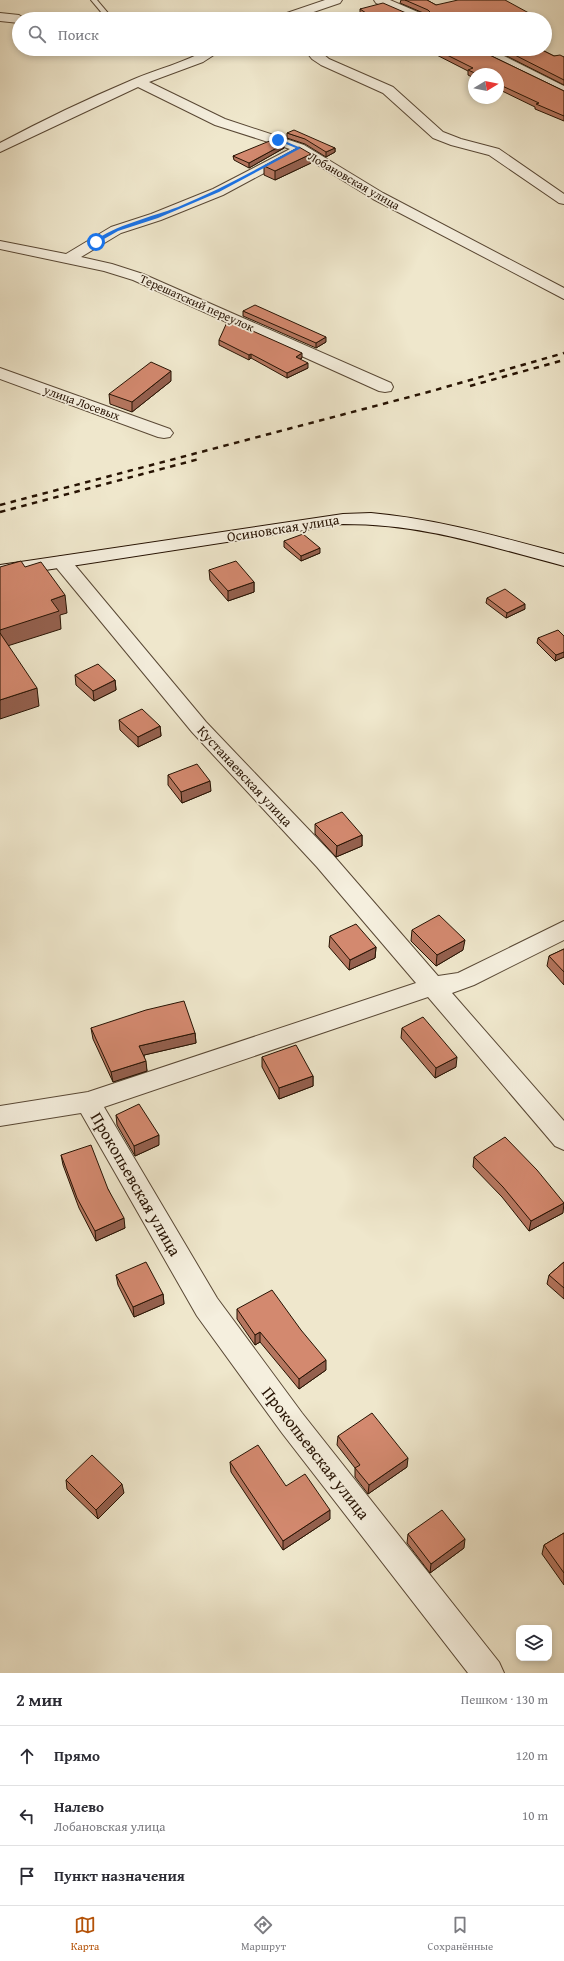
<!DOCTYPE html>
<html lang="ru">
<meta charset="utf-8">
<style>
:root{--surface:#fff;--page:#f7f7f7;--text:#2b2b33;--muted:#7c7c81;--line:#e1e1e2;--accent:#b45309}
body{margin:0;font-family:"Gentium Book Plus",serif;background:var(--page);color:var(--text)}
.controls{position:absolute;right:12px;bottom:12px;display:grid;overflow:hidden;border-radius:8px;box-shadow:0 2px 6px #0003}
.controls button{width:36px;height:36px;display:grid;place-items:center;padding:0;border:0;border-bottom:1px solid var(--line);background:var(--surface);color:var(--text);font:20px sans-serif}
.compass{position:absolute;left:468px;top:68px;width:36px;height:36px;border-radius:50%;background:var(--surface);box-shadow:0 2px 6px #0003;rotate:80deg}
.stop{position:absolute;width:12px;height:12px;margin:-9px;border:3px solid #1a73e8;border-radius:50%;background:#fff}
.stop.end{background:#1a73e8;border-color:#fff;box-shadow:0 1px 4px #0008}
.list{margin:0;padding:0;list-style:none}
h2{display:flex;justify-content:space-between;align-items:center;height:52px;margin:0;padding:0 16px;font-size:17px}
h2 small{font-size:13px;font-weight:400;color:var(--muted)}
.list li{display:grid;grid-template-columns:26px 1fr auto;gap:12px;align-items:center;box-sizing:border-box;height:60px;padding:0 16px;border-top:1px solid var(--line)}
.list b{display:block;font-size:15px;white-space:nowrap}
.list p{margin:0;font-size:13px;white-space:nowrap;color:var(--muted)}
.list em{font-size:13px;font-style:normal;color:var(--muted)}
.icon{flex:none;width:22px;height:22px;fill:none;stroke:currentColor;stroke-width:2;stroke-linecap:round;stroke-linejoin:round}
.map{position:relative;flex:none;width:564px;height:1673px;overflow:hidden}
.search{position:absolute;background:var(--surface);box-shadow:0 2px 6px #0003;left:12px;right:12px;top:12px;height:44px;display:flex;align-items:center;gap:10px;box-sizing:border-box;padding:0 14px;border-radius:22px;color:var(--muted);font-size:15px}
.sheet{height:232px;background:var(--surface)}
nav{display:flex;justify-content:space-around;align-items:center;box-sizing:border-box;height:56px;border-top:1px solid var(--line);background:var(--surface);font-size:11px;color:var(--muted)}
nav a{display:grid;justify-items:center;gap:2px}
nav .on{color:var(--accent)}
.map>svg:first-child{display:block}
.lines{fill:none;stroke-linecap:round;stroke-linejoin:round}
.service-casing{stroke:#594835;stroke-width:2}
.minor-casing{stroke:#594835;stroke-width:2}
.secondary-casing{stroke:#271303;stroke-width:2}
.service{fill:#f5efde;fill-rule:evenodd}
.minor{fill:#f5efde;fill-rule:evenodd}
.secondary{fill:#f5efde;fill-rule:evenodd}
.rail{stroke:#271303;stroke-width:2.5;stroke-dasharray:5.5 5.5;stroke-linecap:butt}
.wall{fill:#b5765f;stroke:#271303}
.shaded-wall{fill:#94604e;stroke:#271303}
.building{fill:#d3896f;stroke:#271303}
.route{fill:#1a73e8}
.labels{text-anchor:middle;stroke-width:3.5;stroke-linejoin:round;paint-order:stroke}
.far-street-label{font-size:12px;fill:#271303;stroke:#f5efde}
.street-label{font-size:14px;fill:#271303;stroke:#f5efde}
.near-street-label{font-size:17px;fill:#271303;stroke:#f5efde}
</style>
<div class="map">
<svg width="564" height="1673" viewBox="0 0 564 1673">
<rect width="100%" height="100%" fill="#efe7cc"/>
<filter id="stains"><feTurbulence type="fractalNoise" baseFrequency=".005" numOctaves="4"/><feColorMatrix values="0 0 0 0 .2 0 0 0 0 .09 0 0 0 0 .02 0 0 0 .5 -.17"/></filter>
<radialGradient id="worn" r=".72"><stop offset=".6" stop-color="#630" stop-opacity="0"/><stop offset="1" stop-color="#630" stop-opacity=".3"/></radialGradient>
<g class="lines">
<g class="service-casing">
<polygon id="service" points="91,0 97,0 113,19 107,19"/>
</g>
<g class="minor-casing">
<g id="minor">
<polygon points="325,0 342,0 340,3 293,19 276,19 278,16"/>
<polygon points="374,0 390,0 427,16 429,19 413,19 376,3"/>
<polygon points="0,13 19,15 25,19 19,19 19,23 0,21"/>
<path d="M208,49H223L203,62L149,82L225,119L304,145L383,193L564,288V299L373,199L298,153L296,156L223,195L161,220L121,233L81,257L112,264L143,274L391,383L393,387L391,391L385,392L379,391L133,280L104,271L0,249V241L66,254L111,227L151,214L213,189L290,149L215,125L138,87L0,152V143C43,120 87,99 132,80C157,69 184,63 208,49Z"/>
<polygon points="304,49 317,49 329,59 393,87 443,132 461,139 499,149 564,194 564,204 559,203 489,155 451,145 433,138 383,93 321,65 312,59"/>
<polygon points="474,49 490,49 564,86 564,95 476,52"/>
<polygon points="0,368 170,429 173,433 170,437 164,438 158,437 0,379"/>
<polygon points="62,556 69,558 206,722 333,855 438,976 458,973 564,921 564,940 474,985 452,993 564,1121 564,1150 555,1146 428,997 104,1107 217,1298 302,1413 499,1662 504,1673 468,1673 282,1433 197,1316 81,1113 0,1126 0,1106 88,1092 416,983 317,867 192,732 55,566 53,562 55,558"/>
</g>
</g>
<g class="secondary-casing">
<path id="secondary" d="M371,513C438,519 500,537 564,554V566C487,546 425,524 343,524L0,577V565L343,514Z"/>
</g>
<use href="#service" class="service"/>
<use href="#minor" class="minor"/>
<use href="#secondary" class="secondary"/>
<g class="rail">
<polyline points="470,386 564,360"/>
<polyline points="0,505 432,391 564,353"/>
<polyline points="0,512 199,459"/>
</g>
</g>
<g class="wall">
<polygon points="401,0 427,0 436,5 538,18 538,19 367,19 360,14 360,9 413,16 428,16 428,15 400,3"/>
<polygon points="425,49 477,49 564,91 564,121 535,109 535,107 498,89 498,74 474,74 474,78 468,75 468,71"/>
<polygon points="493,49 540,49 554,56 564,57 564,85"/>
<polygon points="287,133 335,148 335,152 326,157 305,144 287,138"/>
<polygon points="284,148 249,168 234,160 233,156"/>
<polygon points="311,163 275,180 264,175 264,166"/>
<polygon points="243,311 326,342 316,348 243,316"/>
<polygon points="219,340 302,358 300,359 308,368 287,378 251,358 249,360 219,345"/>
<polygon points="171,381 132,412 110,404 109,394"/>
<polygon points="284,541 320,553 301,561 284,547"/>
<polygon points="209,570 254,582 254,592 228,601 210,580"/>
<polygon points="487,598 525,609 506,618 486,603"/>
<polygon points="564,636 564,657 555,661 537,643 538,638"/>
<polygon points="75,675 115,680 116,690 94,701 76,685"/>
<polygon points="119,720 160,726 161,736 138,747 120,730"/>
<polygon points="168,775 211,791 182,803 168,785"/>
<polygon points="315,824 362,835 362,846 336,857 315,834"/>
<polygon points="412,930 463,950 436,966 411,941"/>
<polygon points="330,936 376,947 375,958 349,970 329,947"/>
<polygon points="564,949 564,985 547,966 549,956"/>
<polygon points="91,1028 195,1033 196,1043 144,1055 147,1071 113,1082 93,1039"/>
<polygon points="402,1028 456,1067 435,1078 401,1038"/>
<polygon points="262,1057 313,1076 313,1086 279,1099 262,1067"/>
<polygon points="116,1115 159,1145 135,1156 117,1125"/>
<polygon points="61,1155 108,1189 125,1228 96,1241 79,1208 63,1165"/>
<polygon points="474,1157 563,1213 529,1231 502,1197 473,1167"/>
<polygon points="564,1262 564,1299 547,1284 549,1275"/>
<polygon points="116,1275 163,1294 164,1304 134,1317 118,1285"/>
<polygon points="237,1309 326,1370 299,1389 260,1342 255,1345 237,1319"/>
<polygon points="338,1436 407,1467 368,1494 355,1477 355,1468 337,1445"/>
<polygon points="230,1462 286,1486 330,1519 283,1550 231,1472"/>
<polygon points="66,1480 124,1493 98,1519 67,1489"/>
<polygon points="564,1533 564,1585 542,1554 544,1545"/>
<polygon points="408,1534 464,1548 430,1573 407,1543"/>
</g>
<g class="shaded-wall">
<polygon points="284,144 284,148 249,168 249,163"/>
<polygon points="335,148 335,152 326,157 326,152"/>
<polygon points="311,154 311,163 275,180 275,171"/>
<polygon points="326,337 326,342 316,348 316,343"/>
<polygon points="302,353 302,358 295,362 296,357"/>
<polygon points="251,354 251,358 249,360 249,355"/>
<polygon points="308,363 308,368 287,378 287,373"/>
<polygon points="171,371 171,381 132,412 132,402"/>
<polygon points="320,548 320,553 301,561 301,556"/>
<polygon points="254,582 254,592 228,601 228,591"/>
<polygon points="65,595 67,613 60,615 61,629 1,648 0,630 51,600"/>
<polygon points="525,604 525,609 506,618 507,613"/>
<polygon points="564,652 564,657 555,661 556,655"/>
<polygon points="115,680 116,690 94,701 93,691"/>
<polygon points="37,688 39,706 0,719 0,700"/>
<polygon points="160,726 161,736 138,747 138,737"/>
<polygon points="210,781 211,791 182,803 181,792"/>
<polygon points="362,835 362,846 336,857 337,846"/>
<polygon points="465,940 463,950 436,966 437,955"/>
<polygon points="376,947 375,958 349,970 350,960"/>
<polygon points="195,1033 196,1043 140,1056 139,1046"/>
<polygon points="457,1057 456,1067 435,1078 436,1068"/>
<polygon points="146,1061 147,1071 113,1082 111,1072"/>
<polygon points="313,1076 313,1086 279,1099 279,1088"/>
<polygon points="159,1135 159,1145 135,1156 134,1146"/>
<polygon points="564,1203 563,1213 529,1231 531,1221"/>
<polygon points="124,1218 125,1228 96,1241 95,1231"/>
<polygon points="163,1294 164,1304 134,1317 133,1307"/>
<polygon points="260,1332 260,1342 255,1345 255,1335"/>
<polygon points="326,1360 326,1370 299,1389 299,1379"/>
<polygon points="408,1458 407,1467 368,1494 369,1485"/>
<polygon points="122,1484 124,1493 98,1519 96,1510"/>
<polygon points="330,1510 330,1519 283,1550 283,1541"/>
<polygon points="465,1539 464,1548 430,1573 431,1564"/>
</g>
<g class="building">
<polygon points="405,0 427,0 436,5 458,0 505,0 538,18 536,19 375,19 360,9 383,3 413,16 429,16 431,13 428,10"/>
<polygon points="435,49 477,49 564,91 564,116 536,104 539,103 498,84 498,74 477,74 468,70 473,68"/>
<polygon points="503,49 540,49 554,56 560,55 564,57 564,80"/>
<polygon points="294,130 335,148 326,152 305,139 287,133"/>
<polygon points="272,140 284,144 249,163 233,156"/>
<polygon points="299,147 311,154 275,171 264,166"/>
<polygon points="255,305 326,337 316,343 243,311"/>
<polygon points="228,320 302,353 296,357 308,363 287,373 251,354 249,355 219,340"/>
<polygon points="151,362 171,371 132,402 109,394"/>
<polygon points="303,534 320,548 301,556 284,541"/>
<polygon points="21,561 25,567 41,562 65,595 51,600 59,611 0,630 0,567"/>
<polygon points="236,561 254,582 228,591 209,570"/>
<polygon points="505,589 525,604 507,613 487,598"/>
<polygon points="558,630 564,636 564,652 556,655 538,638"/>
<polygon points="0,633 37,688 0,700"/>
<polygon points="98,664 115,680 93,691 75,675"/>
<polygon points="142,709 160,726 138,737 119,720"/>
<polygon points="197,764 210,781 181,792 168,775"/>
<polygon points="342,812 362,835 337,846 315,824"/>
<polygon points="439,915 465,940 437,955 412,930"/>
<polygon points="356,924 376,947 350,960 330,936"/>
<polygon points="564,949 564,972 549,956"/>
<polygon points="184,1001 195,1033 139,1046 146,1061 111,1072 91,1028 146,1010"/>
<polygon points="423,1017 457,1057 436,1068 402,1028"/>
<polygon points="296,1045 313,1076 279,1088 262,1057"/>
<polygon points="139,1104 159,1135 134,1146 116,1115"/>
<polygon points="505,1137 537,1170 564,1203 531,1221 503,1187 474,1157"/>
<polygon points="91,1145 108,1189 124,1218 95,1231 77,1198 61,1155"/>
<polygon points="146,1262 163,1294 133,1307 116,1275"/>
<polygon points="564,1262 564,1288 549,1275"/>
<polygon points="272,1290 301,1330 326,1360 299,1379 260,1332 255,1335 237,1309"/>
<polygon points="372,1413 408,1458 369,1485 355,1468 360,1465 338,1436"/>
<polygon points="258,1445 286,1486 305,1474 330,1510 283,1541 230,1462"/>
<polygon points="92,1455 122,1484 96,1510 66,1480"/>
<polygon points="442,1510 465,1539 431,1564 408,1534"/>
<polygon points="564,1533 564,1573 544,1545"/>
</g>
<path class="route" d="M280,139L301,148L219,192L158,218L118,231L97,243L93,242C115,225 152,217 178,207C219,190 257,169 296,148L276,140Z"/>
<g class="labels">
<g class="far-street-label">
<text transform="translate(354 181) rotate(30)" y="4">Лобановская улица</text>
<text transform="translate(197 303) rotate(24)" y="4">Терешатский переулок</text>
<text transform="translate(82 403) rotate(20)" y="4">улица Лосевых</text>
</g>
<g class="street-label">
<text transform="translate(283 528) rotate(-9)" y="5">Осиновская улица</text>
<text transform="translate(245 776) rotate(47)" y="5">Кустанаевская улица</text>
</g>
<g class="near-street-label">
<text transform="translate(136 1184) rotate(60)" y="6">Прокопьевская улица</text>
<text transform="translate(316 1453) rotate(52)" y="6">Прокопьевская улица</text>
</g>
</g>
<rect width="100%" height="100%" filter="url(#stains)"/>
<rect width="100%" height="100%" fill="url(#worn)"/>
</svg>
<div class="controls">
<button><svg class="icon" aria-label="layers" viewBox="0 0 24 24"><path d="M12 4l9 5-9 5-9-5zM3 14l9 5 9-5"/></svg></button>
</div>
<svg class="compass" viewBox="-18 -18 36 36"><path d="M0-13l5 13h-10z" fill="#e53935"/><path d="M0 13l5-13h-10z" fill="#7c7c81"/></svg>
<div class="stop" style="left:96px;top:242px"></div>
<div class="stop end" style="left:278px;top:140px"></div>
<div class="search"><svg class="icon" aria-label="search" viewBox="0 0 24 24"><circle cx="10" cy="10" r="6"/><path d="M15 15l6 6"/></svg>Поиск</div>
</div>
<section class="sheet">
<h2>2 мин<small>Пешком · 130 m</small></h2>
<ul class="list">
<li><svg class="icon" aria-label="ahead" viewBox="0 0 24 24"><path d="M12 20V5M6 11l6-6 6 6"/></svg><div><b>Прямо</b></div><em>120 m</em></li>
<li><svg class="icon" aria-label="left" viewBox="0 0 24 24"><path d="M17 20v-9H6M10 6l-5 5 5 5"/></svg><div><b>Налево</b><p>Лобановская улица</p></div><em>10 m</em></li>
<li><svg class="icon" aria-label="arrive" viewBox="0 0 24 24"><path d="M6 21V4h12l-3 4 3 4H6"/></svg><div><b>Пункт назначения</b></div></li>
</ul>
</section>
<nav>
<a class="on"><svg class="icon" aria-label="map" viewBox="0 0 24 24"><path d="M3 6l6-2 6 2 6-2v14l-6 2-6-2-6 2zM9 4v14M15 6v14"/></svg>Карта</a>
<a><svg class="icon" aria-label="directions" viewBox="0 0 24 24"><path d="M12 3l9 9-9 9-9-9zM9 14v-3h6M13 9l2 2-2 2"/></svg>Маршрут</a>
<a><svg class="icon" aria-label="saved" viewBox="0 0 24 24"><path d="M7 4h10v16l-5-4-5 4z"/></svg>Сохранённые</a>
</nav>
